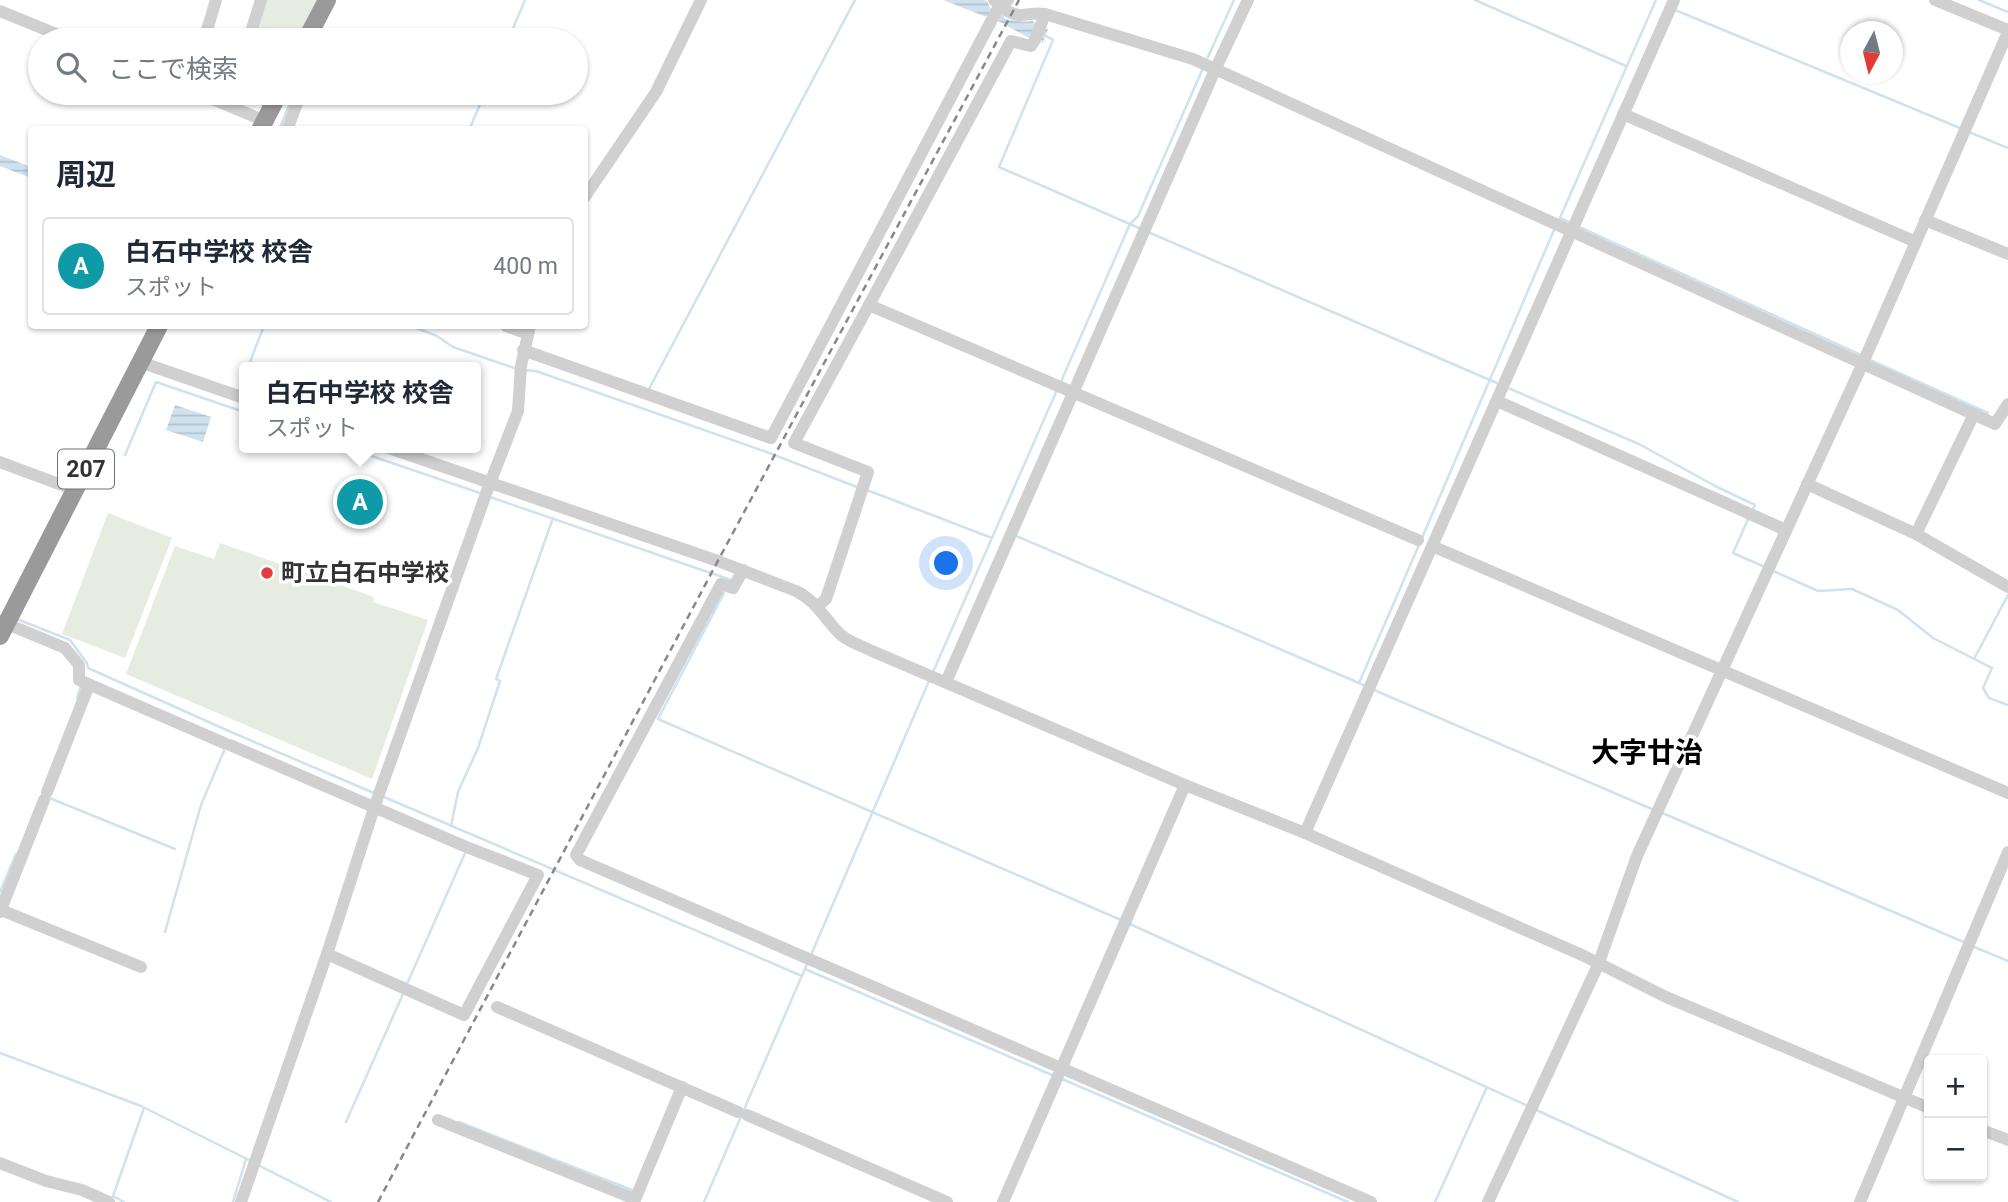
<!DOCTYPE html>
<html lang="ja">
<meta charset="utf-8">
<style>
:root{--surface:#fff;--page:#f6f6f7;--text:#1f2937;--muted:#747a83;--line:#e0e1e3;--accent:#d93025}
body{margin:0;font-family:Roboto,"Noto Sans JP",sans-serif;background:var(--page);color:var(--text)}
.controls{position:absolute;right:21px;bottom:21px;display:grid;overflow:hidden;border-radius:7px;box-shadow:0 2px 5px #0004}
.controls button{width:63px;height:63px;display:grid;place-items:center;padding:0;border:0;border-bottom:2px solid var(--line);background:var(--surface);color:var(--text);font:35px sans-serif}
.compass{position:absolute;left:1840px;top:21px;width:63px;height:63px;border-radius:50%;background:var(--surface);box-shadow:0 2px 5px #0004;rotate:187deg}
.you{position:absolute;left:947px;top:564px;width:24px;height:24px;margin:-18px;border:5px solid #fff;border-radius:50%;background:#1a73e8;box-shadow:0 0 0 10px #1a73e833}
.badge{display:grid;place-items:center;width:46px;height:46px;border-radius:50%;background:var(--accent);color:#fff;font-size:23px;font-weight:700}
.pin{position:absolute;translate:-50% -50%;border:4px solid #fff;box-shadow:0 2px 7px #0006}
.popup{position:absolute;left:239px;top:362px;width:242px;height:91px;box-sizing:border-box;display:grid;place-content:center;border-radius:7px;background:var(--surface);filter:drop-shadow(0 2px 5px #0005);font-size:23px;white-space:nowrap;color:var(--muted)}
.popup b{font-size:26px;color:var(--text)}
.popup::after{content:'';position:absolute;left:50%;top:100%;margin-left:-14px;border:14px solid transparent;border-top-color:var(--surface)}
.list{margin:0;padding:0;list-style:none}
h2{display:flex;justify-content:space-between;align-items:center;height:91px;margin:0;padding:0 28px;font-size:30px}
h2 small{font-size:23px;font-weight:400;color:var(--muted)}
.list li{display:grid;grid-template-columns:46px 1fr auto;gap:21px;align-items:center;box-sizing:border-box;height:98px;margin:0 14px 14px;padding:0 14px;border:2px solid var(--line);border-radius:7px}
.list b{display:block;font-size:26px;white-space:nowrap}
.list p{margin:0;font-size:23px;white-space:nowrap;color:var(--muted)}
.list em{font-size:23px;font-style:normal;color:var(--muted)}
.icon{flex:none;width:38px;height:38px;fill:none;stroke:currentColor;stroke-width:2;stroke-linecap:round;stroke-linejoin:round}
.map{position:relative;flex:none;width:2008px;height:1202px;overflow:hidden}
.search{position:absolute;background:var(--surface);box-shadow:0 2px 5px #0004;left:28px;top:28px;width:560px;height:77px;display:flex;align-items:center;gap:18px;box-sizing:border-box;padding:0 24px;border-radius:38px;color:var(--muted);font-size:26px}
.panel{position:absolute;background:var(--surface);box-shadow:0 2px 5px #0004;left:28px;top:126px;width:560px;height:203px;border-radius:7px}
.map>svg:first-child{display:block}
.park{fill:#e6ecdf}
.water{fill:url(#water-rules)}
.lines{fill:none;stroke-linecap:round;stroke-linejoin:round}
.stream{stroke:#cfe2ee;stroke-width:2.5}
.minor{stroke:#d0d0d0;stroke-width:12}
.highway{stroke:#9a9a9a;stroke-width:18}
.rail{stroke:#888;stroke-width:2.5;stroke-dasharray:7 5;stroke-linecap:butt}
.poi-dot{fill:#e63946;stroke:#fff;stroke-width:2.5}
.labels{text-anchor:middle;stroke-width:7;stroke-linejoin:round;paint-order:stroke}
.shield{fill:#fff;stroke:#707070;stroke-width:2}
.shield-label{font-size:23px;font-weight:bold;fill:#333}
.poi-label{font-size:24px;font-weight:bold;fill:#333;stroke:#fff;text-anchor:start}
.quarter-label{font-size:28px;font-weight:bold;fill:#000;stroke:#fff}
</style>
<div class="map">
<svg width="2008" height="1202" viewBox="0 0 2008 1202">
<defs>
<pattern id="water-rules" width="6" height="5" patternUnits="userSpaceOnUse" patternTransform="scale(1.75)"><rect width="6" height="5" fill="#cfe2ee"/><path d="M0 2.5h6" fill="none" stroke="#b2c2cd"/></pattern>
</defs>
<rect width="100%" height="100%" fill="#fff"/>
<g class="park">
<polygon points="265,0 319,0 298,40 272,40 255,34"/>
<polygon points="108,513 172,538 125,658 62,634"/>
<polygon points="220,543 374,597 373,602 428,620 372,779 126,674 175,546 214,559"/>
</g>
<g class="water">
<path d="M943,0H984L987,1L992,12L1004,15V18C1014,22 1023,22 1033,21L1035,24L1048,29L1042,45V40L1032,35L1029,38L991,17L984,16Z"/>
<polygon points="0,155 31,167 31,178 0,166"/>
<polygon points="175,405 211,417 203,442 166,430"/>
</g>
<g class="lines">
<g class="stream">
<polyline points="1475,0 1626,66"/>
<polyline points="1979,0 2008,12"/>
<polyline points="1675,10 1960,128"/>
<polyline points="75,36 85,40"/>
<polyline points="1046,36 1053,40 999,167 1139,228"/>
<polyline points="508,40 525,0"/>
<polyline points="1207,59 1234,0"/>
<polyline points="279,130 294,93"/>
<polyline points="469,130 485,93"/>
<polyline points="1969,132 2008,148"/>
<polyline points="1560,218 1571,223"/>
<polyline points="1559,220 1656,0"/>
<polyline points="1577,226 1861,355"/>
<polyline points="1148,232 1499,384"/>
<polyline points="411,326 437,336 453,347 517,369"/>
<polyline points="1870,360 1988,413"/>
<polyline points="248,367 264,326"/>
<polyline points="524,370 536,371 764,451 857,487"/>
<polyline points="1060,384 1130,224 1138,216 1203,68"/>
<polyline points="1508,388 1639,444 1715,486 1755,505 1752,511"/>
<polyline points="649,389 855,0"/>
<polyline points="239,392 244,377"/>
<polyline points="348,448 480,493"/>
<polyline points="125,455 156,382 244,412"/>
<polyline points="867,490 992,538"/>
<polyline points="490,497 731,580"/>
<polyline points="1749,517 1733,553 1765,567"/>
<polyline points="1014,535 1359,683"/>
<polyline points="1422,538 1554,230"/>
<polyline points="1771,570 1818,591 1852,589 1898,610 1933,638 1992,668 1983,688 1989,698 2008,705"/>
<polyline points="724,593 658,719 1121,920"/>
<polyline points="17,619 70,640 87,663 88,668 231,732 374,793"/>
<polyline points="1975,657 2008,595"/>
<polyline points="933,672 1057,390"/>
<polyline points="1365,686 1359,683 1419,545"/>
<polyline points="1374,690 1654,810"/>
<polyline points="77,698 82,684"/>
<polyline points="42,795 175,849"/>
<polyline points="384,797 802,976"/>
<polyline points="1660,812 1966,943"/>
<polyline points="451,826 458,792 478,748 500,681 496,679 553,518"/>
<polyline points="0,892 16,854"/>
<polyline points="1130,924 1528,1106"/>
<polyline points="165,932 201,805 226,746"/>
<polyline points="1972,946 2008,961"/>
<polyline points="811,955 929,681"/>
<polyline points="805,969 1052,1075"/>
<polyline points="407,984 465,853"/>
<polyline points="0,1053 141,1106 251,1161"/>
<polyline points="1062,1079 1348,1202"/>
<polyline points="1534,1109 1738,1202"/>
<polyline points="346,1122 403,994"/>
<polyline points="459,1122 632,1190 631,1193"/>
<polyline points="260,1166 331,1202"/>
<polyline points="124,1202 113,1196 144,1108"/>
<polyline points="233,1202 246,1159"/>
<polyline points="704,1202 807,964"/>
<polyline points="1435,1202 1487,1087"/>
</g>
<g class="minor">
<path d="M994,0C1000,6 1011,15 1020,15C1030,15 1033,12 1045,14L1193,59L1995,424L2008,404"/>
<polyline points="1935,0 2008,30"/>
<polyline points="0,11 71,40"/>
<polyline points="204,40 216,0"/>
<polyline points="256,40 249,38 261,0"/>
<polyline points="198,93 265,121"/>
<polyline points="1623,114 1916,242"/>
<polyline points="287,130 301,93"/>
<polyline points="584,198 656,92 701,0"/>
<polyline points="1925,220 2008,254"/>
<polyline points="869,305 1011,41 1031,46 1035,40 1045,14"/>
<polyline points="506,326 528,334"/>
<polyline points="523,350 771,438 997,10 1008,0"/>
<polyline points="140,362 244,398"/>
<polyline points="1497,401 1786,530"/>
<path d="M389,448L718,561L796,591C817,601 825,620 841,635C849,642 862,646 872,651L1185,785L1305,833L1582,955L1666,997L1929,1108"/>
<polyline points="0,462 75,490"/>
<polyline points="1807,484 1916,534 2008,587"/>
<polyline points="1916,534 1974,414"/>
<polyline points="1432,546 2008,793"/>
<path d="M743,570L733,588L721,584L576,855L580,860C842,976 1107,1087 1371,1202"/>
<polyline points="818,606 826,599 868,472 794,443 869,305 1418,540"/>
<polyline points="0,621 65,648 79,665 79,680 224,743"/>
<polyline points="946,682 1215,70 1248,0"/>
<polyline points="230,745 464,846 538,875 464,1015 327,954"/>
<polyline points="47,792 89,685"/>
<polyline points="1305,833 1674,0"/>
<polyline points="1,910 141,967"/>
<polyline points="0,912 44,800"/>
<polyline points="497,1007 738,1112"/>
<polyline points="747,1115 947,1202"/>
<polyline points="438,1120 635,1199"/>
<polyline points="1982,1130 2008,1140"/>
<polyline points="0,1163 46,1181 82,1190 109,1202"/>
<polyline points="241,1202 327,954 374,808 487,491 518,411 521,366 530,326"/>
<polyline points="634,1202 682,1087"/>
<polyline points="1003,1202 1185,785"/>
<polyline points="1488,1202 1598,965 1637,856 1862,365 2008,32"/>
<polyline points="1860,1202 2008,852"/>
</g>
<g class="highway">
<polyline points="306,40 327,0"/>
<polyline points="260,130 279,93"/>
<polyline points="0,636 159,326"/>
</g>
<polyline class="rail" points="378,1202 713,570 1019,0"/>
</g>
<circle class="poi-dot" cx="267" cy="573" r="7"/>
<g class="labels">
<rect class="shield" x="58" y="449.5" width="56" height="39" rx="5"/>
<g class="shield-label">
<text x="86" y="477">207</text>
</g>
<g class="poi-label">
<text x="281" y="581">町立白石中学校</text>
</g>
<g class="quarter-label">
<text x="1647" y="762">大字廿治</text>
</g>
</g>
</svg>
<div class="controls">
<button>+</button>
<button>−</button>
</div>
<svg class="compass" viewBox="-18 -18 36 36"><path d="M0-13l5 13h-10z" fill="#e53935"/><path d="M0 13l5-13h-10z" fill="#747a83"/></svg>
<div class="you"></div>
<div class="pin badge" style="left:360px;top:502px;background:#0f9aa8">A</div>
<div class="popup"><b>白石中学校 校舎</b>スポット</div>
<div class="search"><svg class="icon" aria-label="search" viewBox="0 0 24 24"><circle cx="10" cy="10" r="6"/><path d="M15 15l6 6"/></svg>ここで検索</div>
<section class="panel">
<h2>周辺<small></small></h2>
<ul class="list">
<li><span class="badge" style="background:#0f9aa8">A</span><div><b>白石中学校 校舎</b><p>スポット</p></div><em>400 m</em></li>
</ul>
</section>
</div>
